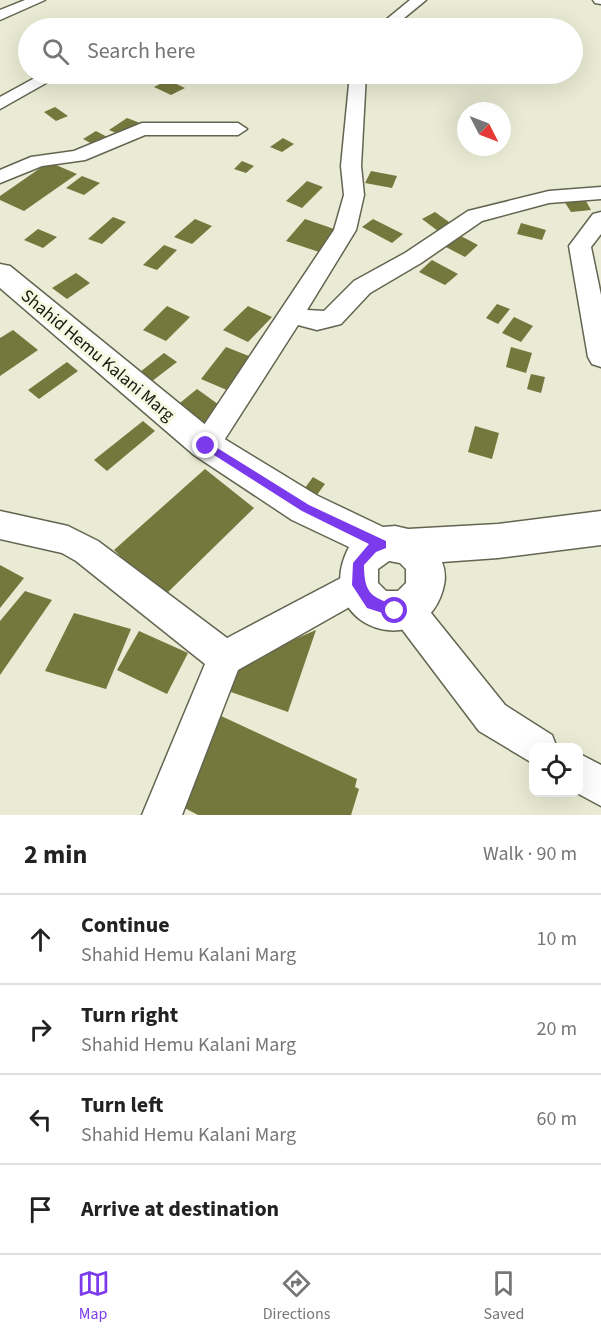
<!DOCTYPE html>
<meta charset="utf-8">
<style>
:root{--surface:#fff;--page:#f2f2f2;--text:#222;--muted:#767676;--line:#e0e0e0;--accent:#7c3aed}
body{margin:0;font-family:"Source Sans 3",sans-serif;background:var(--page);color:var(--text)}
.controls{position:absolute;right:18px;bottom:18px;display:grid;overflow:hidden;border-radius:12px;box-shadow:0 6px 24px #0002}
.controls button{width:54px;height:54px;display:grid;place-items:center;padding:0;border:0;border-bottom:2px solid var(--line);background:var(--surface);color:var(--text);font:30px sans-serif}
.compass{position:absolute;left:457px;top:102px;width:54px;height:54px;border-radius:50%;background:var(--surface);box-shadow:0 6px 24px #0002;rotate:132deg}
.stop{position:absolute;width:18px;height:18px;margin:-14px;border:4px solid #7c3aed;border-radius:50%;background:#fff}
.stop.end{background:#7c3aed;border-color:#fff;box-shadow:0 2px 6px #0008}
.list{margin:0;padding:0;list-style:none}
h2{display:flex;justify-content:space-between;align-items:center;height:78px;margin:0;padding:0 24px;font-size:26px}
h2 small{font-size:20px;font-weight:400;color:var(--muted)}
.list li{display:grid;grid-template-columns:39px 1fr auto;gap:18px;align-items:center;box-sizing:border-box;height:90px;padding:0 24px;border-top:2px solid var(--line)}
.list b{display:block;font-size:22px;white-space:nowrap}
.list p{margin:0;font-size:20px;white-space:nowrap;color:var(--muted)}
.list em{font-size:20px;font-style:normal;color:var(--muted)}
.icon{flex:none;width:33px;height:33px;fill:none;stroke:currentColor;stroke-width:2;stroke-linecap:round;stroke-linejoin:round}
.map{position:relative;flex:none;width:601px;height:815px;overflow:hidden}
.search{position:absolute;background:var(--surface);box-shadow:0 6px 24px #0002;left:18px;right:18px;top:18px;height:66px;display:flex;align-items:center;gap:15px;box-sizing:border-box;padding:0 21px;border-radius:33px;color:var(--muted);font-size:22px}
.sheet{height:438px;background:var(--surface)}
nav{display:flex;justify-content:space-around;align-items:center;box-sizing:border-box;height:84px;border-top:2px solid var(--line);background:var(--surface);font-size:16px;color:var(--muted)}
nav a{display:grid;justify-items:center;gap:3px}
nav .on{color:var(--accent)}
.map>svg:first-child{display:block}
.building{fill:#74783c}
.lines{fill:none;stroke-linecap:round;stroke-linejoin:round}
.minor-casing{stroke:#636551;stroke-width:3}
.major-casing{stroke:#636551;stroke-width:3}
.minor{fill:#fff;fill-rule:evenodd}
.major{fill:#fff;fill-rule:evenodd}
.route{fill:#7c3aed}
.labels{text-anchor:middle;stroke-width:6;stroke-linejoin:round;paint-order:stroke}
.street-label{font-size:18px;fill:#181911;stroke:#f6f8e2}
</style>
<div class="map">
<svg width="601" height="815" viewBox="0 0 601 815">
<rect width="100%" height="100%" fill="#e9ebd4"/>
<g class="building">
<polygon points="168,80 185,88 171,95 154,87"/>
<polygon points="55,107 68,116 56,121 44,112"/>
<polygon points="127,118 140,123 121,135 109,130"/>
<polygon points="96,131 111,139 98,147 83,139"/>
<polygon points="283,138 294,144 282,152 270,147"/>
<polygon points="242,161 254,166 246,173 234,169"/>
<polygon points="49,162 77,174 24,211 0,200 0,196"/>
<polygon points="371,171 397,176 392,188 365,183"/>
<polygon points="82,176 100,183 84,195 66,188"/>
<polygon points="307,181 323,187 302,208 286,201"/>
<polygon points="583,196 591,210 571,212 562,198"/>
<polygon points="435,212 456,227 442,234 422,219"/>
<polygon points="113,217 126,222 102,244 88,239"/>
<polygon points="195,219 212,226 192,244 174,237"/>
<polygon points="305,219 340,231 322,253 286,241"/>
<polygon points="373,219 403,234 392,243 362,227"/>
<polygon points="521,223 546,230 542,240 517,234"/>
<polygon points="38,229 57,237 43,248 24,240"/>
<polygon points="457,234 478,245 465,257 444,246"/>
<polygon points="164,245 177,250 157,270 143,265"/>
<polygon points="432,260 458,274 445,285 419,272"/>
<polygon points="76,273 90,283 67,299 52,288"/>
<polygon points="497,304 510,309 498,324 486,318"/>
<polygon points="167,306 190,317 166,341 143,330"/>
<polygon points="248,306 272,317 248,342 223,330"/>
<polygon points="514,317 533,326 521,342 502,333"/>
<polygon points="13,330 38,350 0,376 0,338"/>
<polygon points="226,347 254,358 229,391 201,379"/>
<polygon points="511,347 532,353 526,373 506,367"/>
<polygon points="164,353 177,362 147,385 135,376"/>
<polygon points="67,362 78,371 39,399 28,390"/>
<polygon points="531,374 545,377 541,393 527,389"/>
<polygon points="197,389 222,407 200,427 175,407"/>
<polygon points="143,421 155,431 107,471 94,460"/>
<polygon points="475,426 499,433 492,459 468,452"/>
<polygon points="205,469 254,508 163,597 114,550"/>
<polygon points="313,477 325,484 311,503 299,496"/>
<polygon points="0,565 24,578 0,608"/>
<polygon points="25,591 52,600 0,675 0,621"/>
<polygon points="74,613 131,629 106,689 45,671"/>
<polygon points="316,630 288,712 228,691 242,662"/>
<polygon points="139,631 188,653 167,694 117,670"/>
<polygon points="219,715 357,779 355,787 359,789 351,815 198,815 177,804"/>
</g>
<g class="lines">
<g class="minor-casing">
<g id="minor">
<polygon points="25,0 45,0 0,20 0,10"/>
<polygon points="410,0 426,0 392,28 376,28"/>
<polygon points="593,0 601,0 601,4 595,3"/>
<polygon points="42,74 62,74 0,109 0,97"/>
<polygon points="350,74 366,74 361,166 364,195 356,230 307,310 324,311 354,281 405,253 468,211 549,191 601,187 601,199 549,203 482,221 421,263 370,293 341,324 317,330 298,325 216,453 206,457 196,453 192,445 196,437 334,230 344,195 341,166"/>
<polygon points="142,123 238,123 247,129 238,135 145,135 85,160 42,166 0,183 0,170 31,157 74,151"/>
<polygon points="601,212 601,234 591,247 601,295 601,367 592,364 588,357 569,246 593,214"/>
<polygon points="0,511 68,526 98,541 227,638 358,569 369,574 374,585 369,596 238,670 182,815 142,815 205,664 76,561 62,553 0,539"/>
<polygon points="407,593 419,598 505,705 552,735 557,748 534,748 534,764 479,731 395,620 390,609 395,598"/>
<polygon points="578,753 601,765 601,806 575,792 578,792"/>
</g>
</g>
<g class="major-casing">
<path id="major" d="M0,264L10,266L218,435L318,496L383,527L395,526L408,529L498,524L601,511V545L498,558L442,562C447,575 445,585 440,598C412,663 310,622 349,547L292,520L194,455L0,288ZM389,561L400,563L406,569V583L398,591H386L378,583V569Z"/>
</g>
<use href="#minor" class="minor"/>
<use href="#major" class="major"/>
</g>
<path class="route" d="M206,441L309,505L386,541V548L376,552L364,565C364,596 373,597 399,607V615L395,617L367,608L352,585L353,563L369,544L302,511L203,448V443Z"/>
<g class="labels">
<g class="street-label">
<text transform="translate(98 355) rotate(40)" y="6">Shahid Hemu Kalani Marg</text>
</g>
</g>
</svg>
<div class="controls">
<button><svg class="icon" aria-label="locate" viewBox="0 0 24 24"><circle cx="12" cy="12" r="6"/><path d="M12 2v4M12 18v4M2 12h4M18 12h4"/></svg></button>
</div>
<svg class="compass" viewBox="-18 -18 36 36"><path d="M0-13l5 13h-10z" fill="#e53935"/><path d="M0 13l5-13h-10z" fill="#767676"/></svg>
<div class="stop" style="left:395px;top:611px"></div>
<div class="stop end" style="left:206px;top:446px"></div>
<div class="search"><svg class="icon" aria-label="search" viewBox="0 0 24 24"><circle cx="10" cy="10" r="6"/><path d="M15 15l6 6"/></svg>Search here</div>
</div>
<section class="sheet">
<h2>2 min<small>Walk · 90 m</small></h2>
<ul class="list">
<li><svg class="icon" aria-label="ahead" viewBox="0 0 24 24"><path d="M12 20V5M6 11l6-6 6 6"/></svg><div><b>Continue</b><p>Shahid Hemu Kalani Marg</p></div><em>10 m</em></li>
<li><svg class="icon" aria-label="right" viewBox="0 0 24 24"><path d="M7 20v-9h11M14 6l5 5-5 5"/></svg><div><b>Turn right</b><p>Shahid Hemu Kalani Marg</p></div><em>20 m</em></li>
<li><svg class="icon" aria-label="left" viewBox="0 0 24 24"><path d="M17 20v-9H6M10 6l-5 5 5 5"/></svg><div><b>Turn left</b><p>Shahid Hemu Kalani Marg</p></div><em>60 m</em></li>
<li><svg class="icon" aria-label="arrive" viewBox="0 0 24 24"><path d="M6 21V4h12l-3 4 3 4H6"/></svg><div><b>Arrive at destination</b></div></li>
</ul>
</section>
<nav>
<a class="on"><svg class="icon" aria-label="map" viewBox="0 0 24 24"><path d="M3 6l6-2 6 2 6-2v14l-6 2-6-2-6 2zM9 4v14M15 6v14"/></svg>Map</a>
<a><svg class="icon" aria-label="directions" viewBox="0 0 24 24"><path d="M12 3l9 9-9 9-9-9zM9 14v-3h6M13 9l2 2-2 2"/></svg>Directions</a>
<a><svg class="icon" aria-label="saved" viewBox="0 0 24 24"><path d="M7 4h10v16l-5-4-5 4z"/></svg>Saved</a>
</nav>
